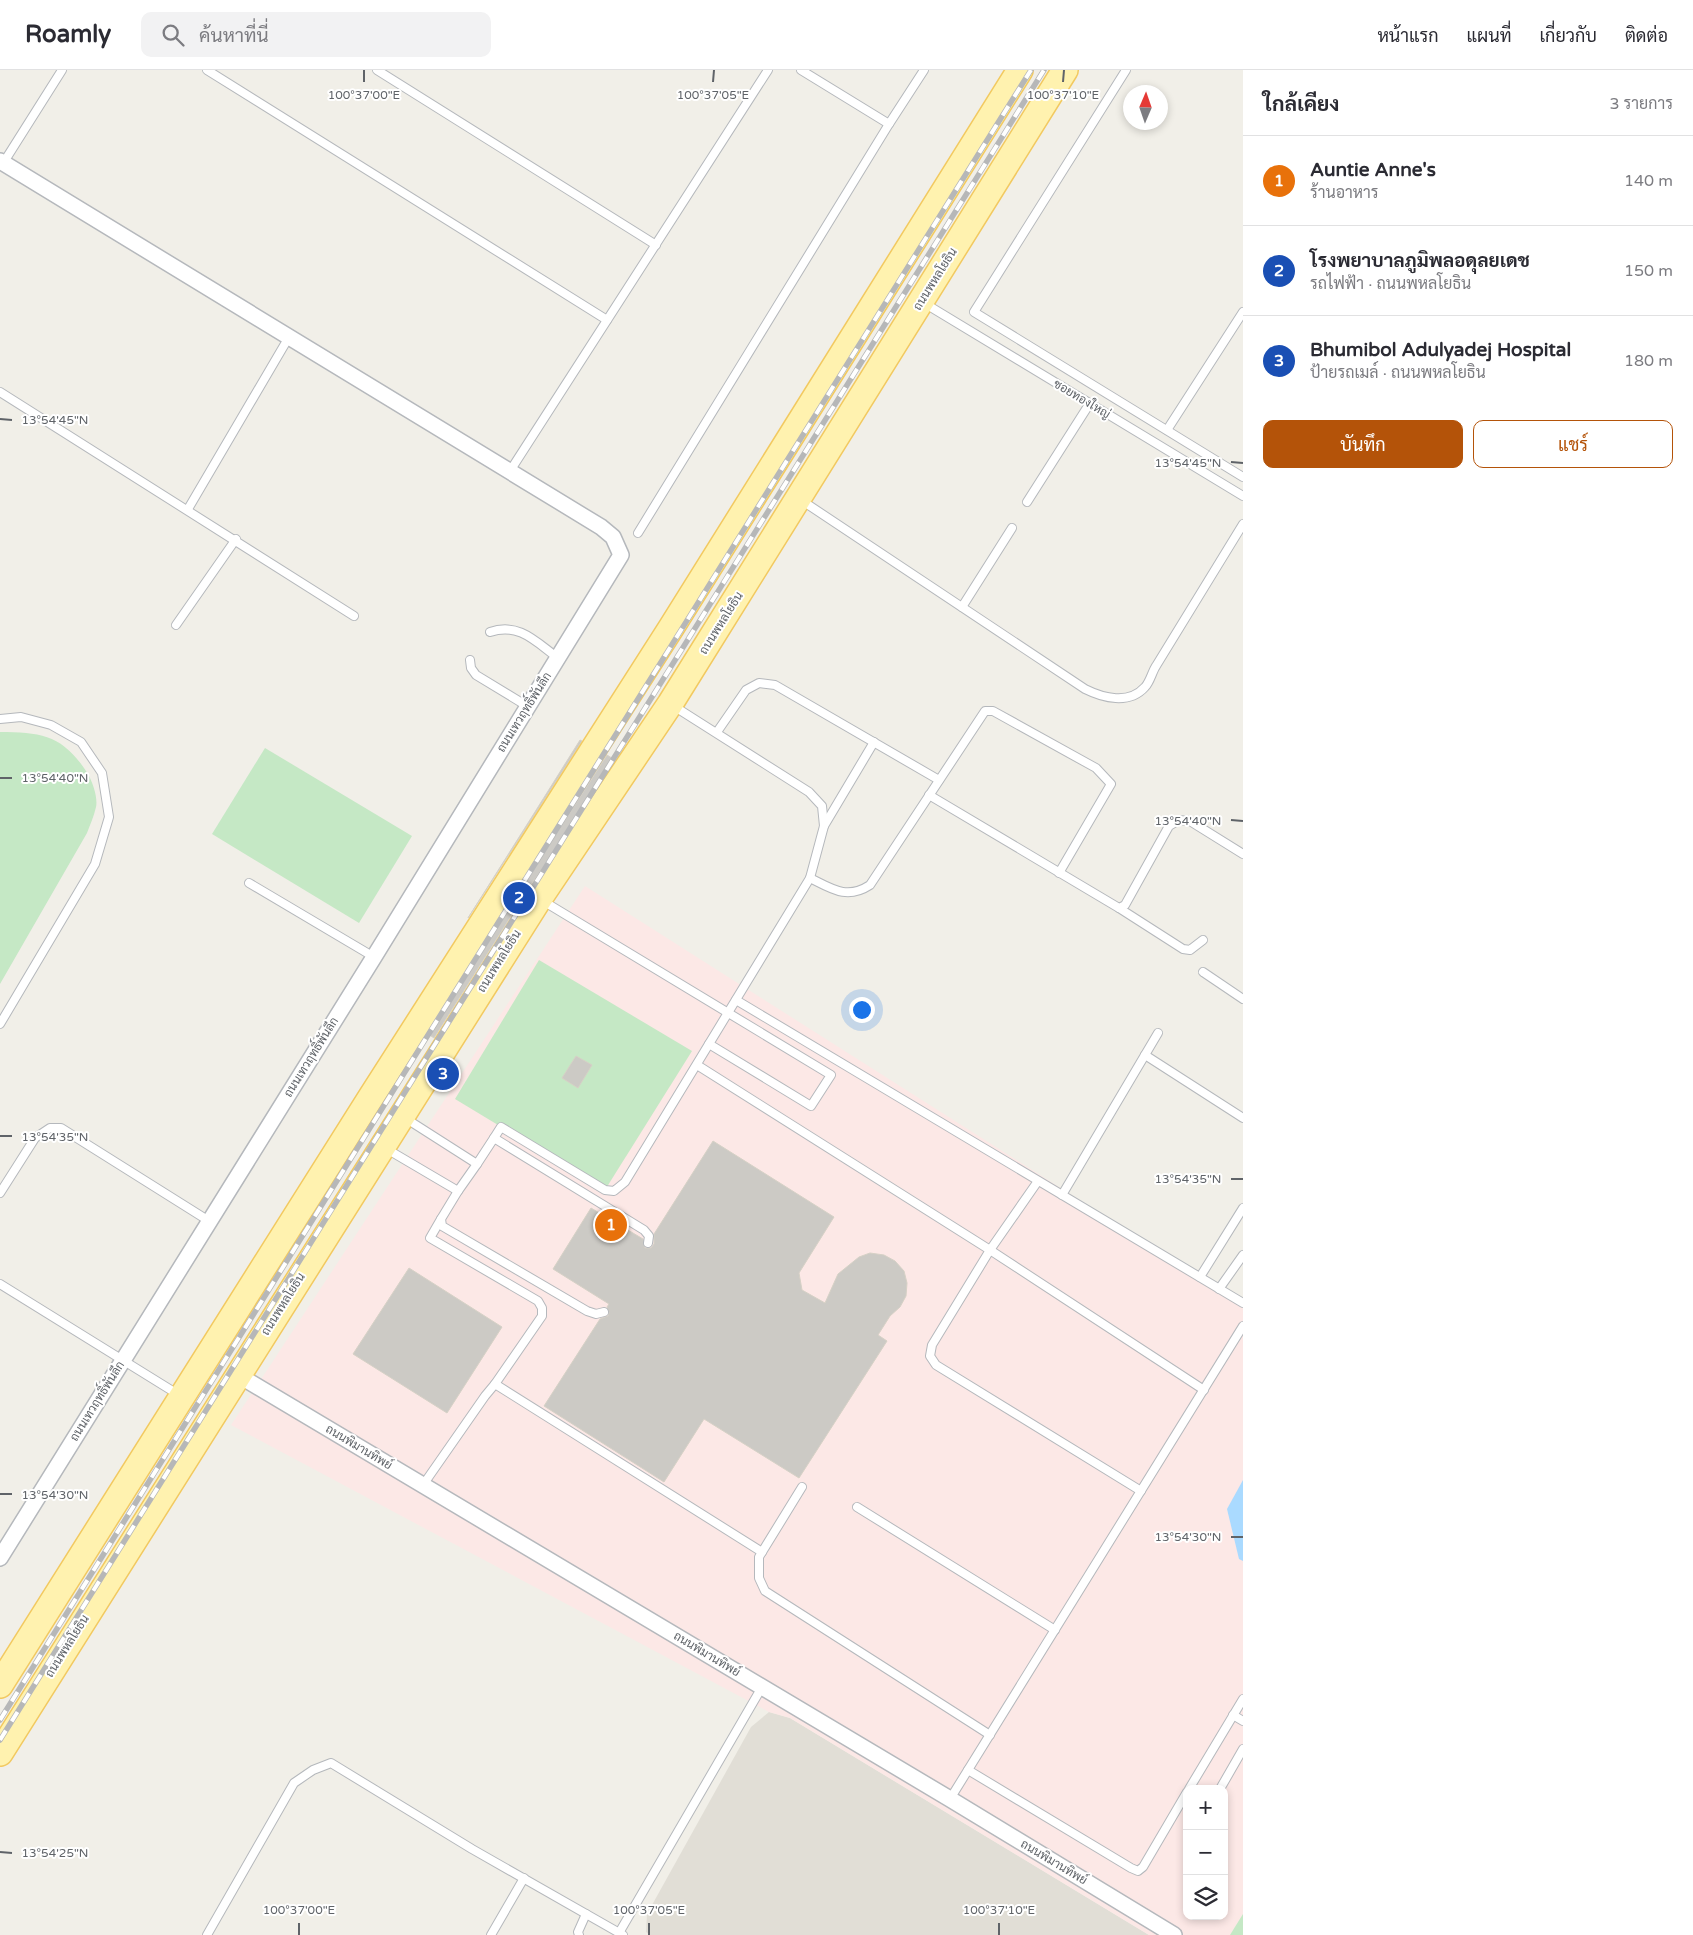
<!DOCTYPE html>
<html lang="th">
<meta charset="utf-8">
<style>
:root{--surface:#fff;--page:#f2f2f3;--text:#2b2b33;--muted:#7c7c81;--line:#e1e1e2;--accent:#b45309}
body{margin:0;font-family:"Varela Round",Sarabun,sans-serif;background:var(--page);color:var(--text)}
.controls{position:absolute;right:15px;bottom:15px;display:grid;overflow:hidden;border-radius:10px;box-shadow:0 2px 8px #0003}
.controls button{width:45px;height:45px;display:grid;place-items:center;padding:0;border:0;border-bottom:1px solid var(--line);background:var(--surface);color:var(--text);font:25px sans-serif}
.compass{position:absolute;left:1123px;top:15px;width:45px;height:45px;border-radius:50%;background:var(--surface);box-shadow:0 2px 8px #0003;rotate:2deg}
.you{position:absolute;left:861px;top:939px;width:18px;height:18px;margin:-12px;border:4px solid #fff;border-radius:50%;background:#1a73e8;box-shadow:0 0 0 8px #1a73e833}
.badge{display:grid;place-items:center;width:32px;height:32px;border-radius:50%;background:var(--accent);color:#fff;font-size:16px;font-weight:700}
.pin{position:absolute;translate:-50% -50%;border:2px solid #fff;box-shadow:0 1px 5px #0006}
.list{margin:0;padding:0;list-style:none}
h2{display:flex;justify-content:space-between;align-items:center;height:65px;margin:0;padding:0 20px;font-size:21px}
h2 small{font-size:16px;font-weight:400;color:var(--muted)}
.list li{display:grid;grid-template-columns:32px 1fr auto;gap:15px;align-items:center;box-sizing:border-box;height:90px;padding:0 20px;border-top:1px solid var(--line)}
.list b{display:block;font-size:19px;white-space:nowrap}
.list p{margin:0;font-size:16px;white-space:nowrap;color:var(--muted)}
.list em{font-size:16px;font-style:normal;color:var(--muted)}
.actions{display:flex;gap:10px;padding:15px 20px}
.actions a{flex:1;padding:11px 0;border:1px solid var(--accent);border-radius:10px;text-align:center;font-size:18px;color:var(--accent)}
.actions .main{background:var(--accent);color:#fff}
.icon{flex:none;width:28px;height:28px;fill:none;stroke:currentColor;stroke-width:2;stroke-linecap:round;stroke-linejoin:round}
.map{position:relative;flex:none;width:1243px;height:1865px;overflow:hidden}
header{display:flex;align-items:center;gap:30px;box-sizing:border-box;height:70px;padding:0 25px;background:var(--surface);border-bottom:1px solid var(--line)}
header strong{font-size:24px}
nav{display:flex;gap:28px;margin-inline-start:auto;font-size:18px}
.search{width:350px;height:45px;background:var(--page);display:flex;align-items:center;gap:12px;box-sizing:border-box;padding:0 18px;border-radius:10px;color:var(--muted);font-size:19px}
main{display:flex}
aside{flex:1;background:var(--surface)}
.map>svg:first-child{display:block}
.education{fill:#e1ded6}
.medical{fill:#fce8e6;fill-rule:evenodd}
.green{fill:#c5e8c5}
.water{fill:#aadaff}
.building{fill:#cccac5;stroke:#d6d1c6}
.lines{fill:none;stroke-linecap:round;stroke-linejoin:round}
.service-casing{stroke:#b5b8bc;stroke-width:10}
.minor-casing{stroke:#b5b8bc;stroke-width:18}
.primary-casing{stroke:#f2c960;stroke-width:28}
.service{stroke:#fff;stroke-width:8}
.minor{stroke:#fff;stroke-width:15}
.primary{stroke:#fff2af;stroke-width:25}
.rail-casing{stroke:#b6b7b8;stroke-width:5.5}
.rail{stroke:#fff;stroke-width:4;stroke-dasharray:11;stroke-linecap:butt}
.ticks{fill:none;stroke:#5f6368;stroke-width:2}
.labels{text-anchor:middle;stroke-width:4;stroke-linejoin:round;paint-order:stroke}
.street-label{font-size:12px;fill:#5f6368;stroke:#fff}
.ticks-label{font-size:12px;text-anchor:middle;fill:#5f6368;stroke:#fff;stroke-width:4;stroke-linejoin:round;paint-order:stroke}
</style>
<header>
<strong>Roamly</strong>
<div class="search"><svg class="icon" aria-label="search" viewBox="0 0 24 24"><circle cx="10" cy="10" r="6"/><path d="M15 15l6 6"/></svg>ค้นหาที่นี่</div>
<nav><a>หน้าแรก</a><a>แผนที่</a><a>เกี่ยวกับ</a><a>ติดต่อ</a></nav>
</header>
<main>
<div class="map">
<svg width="1243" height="1865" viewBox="0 0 1243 1865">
<rect width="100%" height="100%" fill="#f1efe8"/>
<polygon class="education" points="769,1642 790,1648 1149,1865 650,1865 646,1862 647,1844 751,1657"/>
<path class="medical" d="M585,816L1243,1234V1844L1230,1865H1149L790,1648L769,1642L231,1355ZM1187,1719H1224V1846H1187Z"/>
<g class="green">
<path d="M0,662C43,662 64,666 88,704C93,713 98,728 96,737C94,746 90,755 87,763L0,914Z"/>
<polygon points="265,678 412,766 359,853 212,764"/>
<polygon points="539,890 692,981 605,1120 455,1029"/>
<polygon points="1243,1844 1243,1865 1230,1865"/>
</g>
<polygon class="water" points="1243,1410 1243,1491 1239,1489 1227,1439"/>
<g class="building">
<polygon points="580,670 582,671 468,848 533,745"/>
<polygon points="607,685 615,690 527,821 434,968 428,964"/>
<polygon points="576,986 592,995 578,1018 562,1008"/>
<polygon points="713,1071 834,1147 799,1203 802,1220 825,1233 838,1204 859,1187 870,1183 884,1185 895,1191 904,1201 907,1213 906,1226 900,1237 890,1246 878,1265 887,1271 799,1408 704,1349 664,1412 544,1336 600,1249 608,1246 609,1243 607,1237 609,1234 553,1199 591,1138 643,1169 645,1178 651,1178 654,1174 654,1164"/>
<polygon points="409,1198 502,1257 447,1343 353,1284"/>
</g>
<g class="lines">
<g class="service-casing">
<g id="service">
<polyline points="207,0 607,250"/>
<polyline points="377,0 656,175"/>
<polyline points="801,0 889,54"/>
<polyline points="1126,0 974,242 1243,407"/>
<polyline points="2,95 62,0"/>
<polyline points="924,233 1243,426"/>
<polyline points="0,322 354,546"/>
<polyline points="1167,360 1243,242"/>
<polyline points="510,401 768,0"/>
<path d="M801,430L1085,619C1103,628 1129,635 1145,617C1150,612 1152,602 1156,596L1243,454"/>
<polyline points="1027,432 1090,333"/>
<polyline points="188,439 289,267"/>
<polyline points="638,463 889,54 924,0"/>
<polyline points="962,537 1012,458"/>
<polyline points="176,555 236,469"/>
<path d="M490,562C519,552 536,572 558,588"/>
<polyline points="470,590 471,598 476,605 527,636"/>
<polyline points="0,649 21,647 51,655 81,672 102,703 109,747 95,794 0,954"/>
<polyline points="717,662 746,620 759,613 775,615 939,710"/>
<polyline points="929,725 1119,838 1125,835 1169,756 1179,750 1190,751 1243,784"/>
<polyline points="824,756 874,672"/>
<path d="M810,808C832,819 847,830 870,815L985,641H993L1096,698L1111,714L1059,803"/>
<polyline points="249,813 374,887"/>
<polyline points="543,831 831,1005 811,1036 709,974"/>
<polyline points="1119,838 1183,879 1190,880 1203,870"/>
<polyline points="1203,902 1243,929"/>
<polyline points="736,930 1243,1233"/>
<polyline points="1145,985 1243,1048"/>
<polyline points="697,995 990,1180 1204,1320"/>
<polyline points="405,1048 477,1094 494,1068 644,1160 649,1166 648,1173"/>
<polyline points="494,1068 501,1057 605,1120 614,1121 625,1112 810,808 824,756 822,736 809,722 672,635"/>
<polyline points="385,1078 458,1121 441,1149 442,1156 587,1241 596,1244 604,1242"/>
<polyline points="1038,1111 990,1180 932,1275 930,1286 936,1295 1141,1421"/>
<polyline points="458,1121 477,1094"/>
<polyline points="0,1123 35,1068 50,1058 61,1058 209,1151"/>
<polyline points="1062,1125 1158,963"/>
<polyline points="441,1149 430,1168 538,1231 542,1238 542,1246 495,1314"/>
<polyline points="1200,1207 1243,1138"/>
<polyline points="0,1214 179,1325"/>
<polyline points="1219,1219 1243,1185"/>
<polyline points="423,1415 485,1326 495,1314 762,1482"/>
<polyline points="802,1417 759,1487 759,1508 765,1521 990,1665"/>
<polyline points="857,1437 1055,1560"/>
<polyline points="1233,1645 1243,1651"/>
<polyline points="968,1700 1131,1798 1138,1801 1143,1797 1187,1722"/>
<polyline points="1189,1719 1243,1629"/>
<polyline points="1220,1719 1243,1679"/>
<polyline points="950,1729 1243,1256"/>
<polyline points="619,1863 762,1617"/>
<polyline points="207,1865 294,1713 313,1700 331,1693 472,1779 623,1865"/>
<polyline points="491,1865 524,1808"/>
<polyline points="579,1865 578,1862 586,1844"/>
</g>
</g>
<g class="minor-casing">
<g id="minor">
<polyline points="0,91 601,457 613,467 621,485 374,887 0,1488"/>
<polyline points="238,1305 950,1729 1174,1865"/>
</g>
</g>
<g class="primary-casing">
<g id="primary">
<polyline points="0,1615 371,1027 671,558 1020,0"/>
<polyline points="0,1683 539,829 670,634 1065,0"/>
</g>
</g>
<use href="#service" class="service"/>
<use href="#minor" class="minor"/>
<use href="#primary" class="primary"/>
<g class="rail-casing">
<g id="rail">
<polyline points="0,1650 1031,0"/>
<polyline points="0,1670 1044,0"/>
</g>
</g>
<use href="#rail" class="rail"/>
</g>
<path class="ticks" d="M364,12V0M713,12L714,0M1063,12L1064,0M0,349L12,350M1231,392L1243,393M0,708H12M1231,750L1243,751M0,1066H12M1231,1109H1243M0,1424H12M1231,1467H1243M0,1782L12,1783M299,1865V1853M649,1865V1853M999,1865V1853"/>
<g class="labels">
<g class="street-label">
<text transform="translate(935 209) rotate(-58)" y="4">ถนนพหลโยธิน</text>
<text transform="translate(1082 329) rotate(31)" y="4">ซอยทองใหญ่</text>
<text transform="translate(721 553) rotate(-58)" y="4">ถนนพหลโยธิน</text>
<text transform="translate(524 642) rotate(-58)" y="4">ถนนเทวฤทธิ์พันลึก</text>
<text transform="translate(499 891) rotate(-58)" y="4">ถนนพหลโยธิน</text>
<text transform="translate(311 987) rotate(-58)" y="4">ถนนเทวฤทธิ์พันลึก</text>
<text transform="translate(283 1234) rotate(-58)" y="4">ถนนพหลโยธิน</text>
<text transform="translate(97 1331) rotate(-58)" y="4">ถนนเทวฤทธิ์พันลึก</text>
<text transform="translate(359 1377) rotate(31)" y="4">ถนนพิมานทิพย์</text>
<text transform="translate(67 1576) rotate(-58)" y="4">ถนนพหลโยธิน</text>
<text transform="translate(707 1584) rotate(31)" y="4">ถนนพิมานทิพย์</text>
<text transform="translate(1054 1792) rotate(31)" y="4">ถนนพิมานทิพย์</text>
</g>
</g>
<g class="ticks-label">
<text x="364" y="29">100°37'00"E</text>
<text x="713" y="29">100°37'05"E</text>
<text x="1063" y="29">100°37'10"E</text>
<text x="55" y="354">13°54'45"N</text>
<text x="1188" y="397">13°54'45"N</text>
<text x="55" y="712">13°54'40"N</text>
<text x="1188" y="755">13°54'40"N</text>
<text x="55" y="1071">13°54'35"N</text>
<text x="1188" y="1113">13°54'35"N</text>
<text x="55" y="1429">13°54'30"N</text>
<text x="1188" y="1471">13°54'30"N</text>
<text x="55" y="1787">13°54'25"N</text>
<text x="299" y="1844">100°37'00"E</text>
<text x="649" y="1844">100°37'05"E</text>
<text x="999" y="1844">100°37'10"E</text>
</g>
</svg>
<div class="controls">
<button>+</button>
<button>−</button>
<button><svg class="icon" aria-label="layers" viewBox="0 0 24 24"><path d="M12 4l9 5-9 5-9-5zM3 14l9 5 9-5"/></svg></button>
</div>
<svg class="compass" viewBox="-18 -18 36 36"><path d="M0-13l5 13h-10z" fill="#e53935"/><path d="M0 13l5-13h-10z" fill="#7c7c81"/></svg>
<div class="you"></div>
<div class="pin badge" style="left:611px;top:1155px;background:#e8710a">1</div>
<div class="pin badge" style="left:519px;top:828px;background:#1a4fb4">2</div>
<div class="pin badge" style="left:443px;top:1004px;background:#1a4fb4">3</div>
</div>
<aside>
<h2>ใกล้เคียง<small>3 รายการ</small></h2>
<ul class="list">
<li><span class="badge" style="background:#e8710a">1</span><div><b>Auntie Anne's</b><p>ร้านอาหาร</p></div><em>140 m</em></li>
<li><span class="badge" style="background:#1a4fb4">2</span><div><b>โรงพยาบาลภูมิพลอดุลยเดช</b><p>รถไฟฟ้า · ถนนพหลโยธิน</p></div><em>150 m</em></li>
<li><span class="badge" style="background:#1a4fb4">3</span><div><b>Bhumibol Adulyadej Hospital</b><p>ป้ายรถเมล์ · ถนนพหลโยธิน</p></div><em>180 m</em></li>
</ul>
<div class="actions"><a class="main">บันทึก</a><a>แชร์</a></div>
</aside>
</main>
